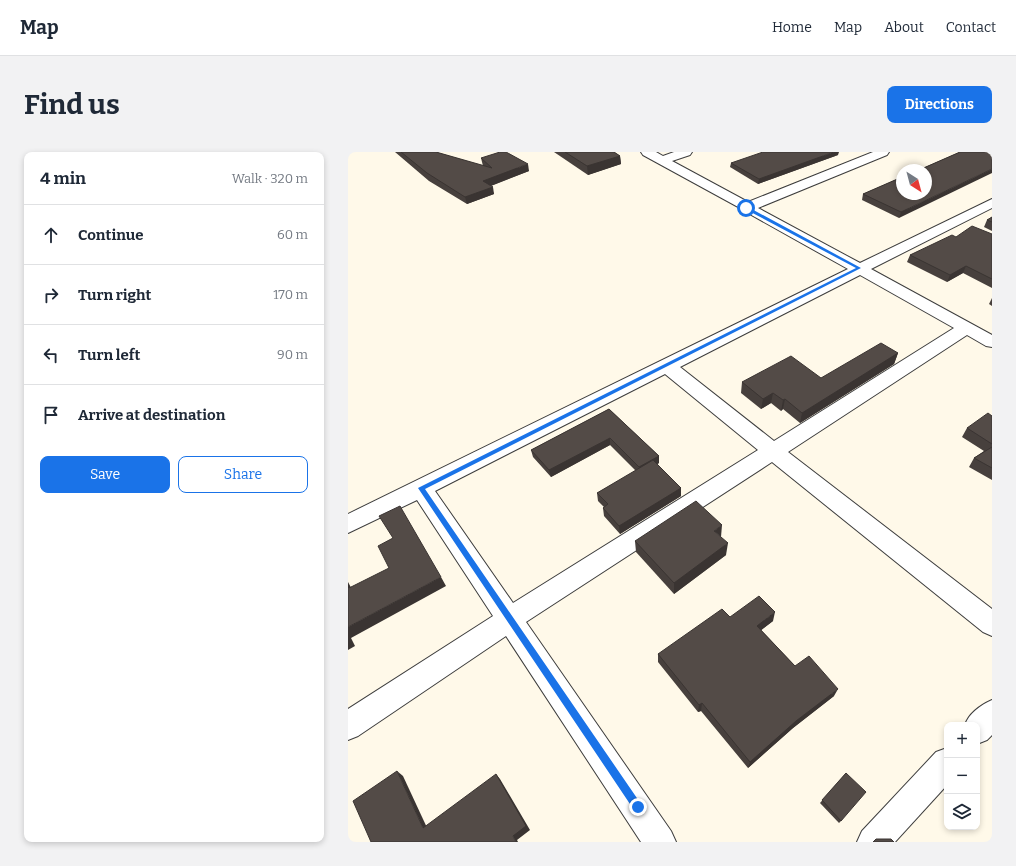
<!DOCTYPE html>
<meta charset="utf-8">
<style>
:root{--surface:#fff;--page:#f2f2f3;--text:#1f2937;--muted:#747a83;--line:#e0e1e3;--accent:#1a73e8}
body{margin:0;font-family:Bitter,serif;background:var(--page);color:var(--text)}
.controls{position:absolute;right:12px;bottom:12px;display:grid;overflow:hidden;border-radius:8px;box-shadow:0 2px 6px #0003}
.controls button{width:36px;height:36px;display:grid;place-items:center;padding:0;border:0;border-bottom:1px solid var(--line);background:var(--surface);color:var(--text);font:20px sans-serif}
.compass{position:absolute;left:548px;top:12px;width:36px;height:36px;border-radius:50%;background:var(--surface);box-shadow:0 2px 6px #0003;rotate:144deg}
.stop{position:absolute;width:12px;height:12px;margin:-9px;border:3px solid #1a73e8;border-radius:50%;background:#fff}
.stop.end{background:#1a73e8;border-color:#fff;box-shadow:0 1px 4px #0008}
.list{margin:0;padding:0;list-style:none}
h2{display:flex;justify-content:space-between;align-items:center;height:52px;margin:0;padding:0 16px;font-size:17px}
h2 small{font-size:13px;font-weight:400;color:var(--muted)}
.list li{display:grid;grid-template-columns:26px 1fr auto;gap:12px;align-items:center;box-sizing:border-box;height:60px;padding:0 16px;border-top:1px solid var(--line)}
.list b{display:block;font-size:15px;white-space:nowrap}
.list em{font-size:13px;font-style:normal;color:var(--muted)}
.actions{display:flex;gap:8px;padding:12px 16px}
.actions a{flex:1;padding:9px 0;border:1px solid var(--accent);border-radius:8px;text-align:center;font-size:14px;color:var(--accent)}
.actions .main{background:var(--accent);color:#fff}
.icon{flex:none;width:22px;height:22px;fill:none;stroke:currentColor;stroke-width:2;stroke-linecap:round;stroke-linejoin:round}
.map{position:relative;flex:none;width:644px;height:690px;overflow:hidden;border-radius:8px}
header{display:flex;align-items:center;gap:24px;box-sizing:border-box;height:56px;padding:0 20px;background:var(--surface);border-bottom:1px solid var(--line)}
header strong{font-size:19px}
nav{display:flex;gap:22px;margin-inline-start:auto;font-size:14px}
.intro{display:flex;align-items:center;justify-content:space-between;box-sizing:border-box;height:96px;padding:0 24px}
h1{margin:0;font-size:28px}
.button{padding:10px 18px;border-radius:8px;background:var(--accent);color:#fff;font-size:14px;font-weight:700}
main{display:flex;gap:24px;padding:0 24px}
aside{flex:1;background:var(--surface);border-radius:8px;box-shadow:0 2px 6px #0003}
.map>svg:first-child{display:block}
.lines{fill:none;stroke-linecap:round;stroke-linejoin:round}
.street-casing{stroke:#3e3e3e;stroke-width:2}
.street{fill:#fff;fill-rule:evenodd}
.wall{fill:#47403d}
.shaded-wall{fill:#3a3432}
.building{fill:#534b47;stroke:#3a3432}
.route{fill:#1a73e8}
</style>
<header>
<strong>Map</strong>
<nav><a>Home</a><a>Map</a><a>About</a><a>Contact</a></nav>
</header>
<div class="intro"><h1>Find us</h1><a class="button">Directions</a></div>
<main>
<aside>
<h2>4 min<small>Walk · 320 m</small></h2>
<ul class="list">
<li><svg class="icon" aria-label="ahead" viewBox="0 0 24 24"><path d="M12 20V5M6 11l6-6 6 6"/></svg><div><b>Continue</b></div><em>60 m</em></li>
<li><svg class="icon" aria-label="right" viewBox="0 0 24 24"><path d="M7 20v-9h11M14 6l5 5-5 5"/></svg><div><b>Turn right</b></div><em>170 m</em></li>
<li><svg class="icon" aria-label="left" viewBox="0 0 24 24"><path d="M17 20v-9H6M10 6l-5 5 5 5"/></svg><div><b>Turn left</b></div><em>90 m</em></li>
<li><svg class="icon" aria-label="arrive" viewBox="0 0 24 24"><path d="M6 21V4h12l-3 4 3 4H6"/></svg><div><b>Arrive at destination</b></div></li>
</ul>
<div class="actions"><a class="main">Save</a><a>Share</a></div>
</aside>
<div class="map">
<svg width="644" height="690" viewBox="0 0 644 690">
<rect width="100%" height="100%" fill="#fff9e9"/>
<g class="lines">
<g class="street-casing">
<g id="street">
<path d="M293,0H308L315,4L326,0H344L342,3L324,9L400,50L525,0H541L539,3L410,56L512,111L644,47V56L523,117L644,183V195L638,194L619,183L440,300L644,457V484L635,480L424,310L178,470L323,679L328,690H293L158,484L10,584L0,588V557L145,464L69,348L0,381V362L500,117L398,60L393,59L392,56L295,3ZM512,123L606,176L426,289L332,215ZM317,222L410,298L165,451L87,339Z"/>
<path d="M644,548V583L639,588L629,592V573H617C621,561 633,553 644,548Z"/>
<polygon points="599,596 599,633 547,690 509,690 514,679 588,600"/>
</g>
</g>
<use href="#street" class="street"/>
</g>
<g class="wall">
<polygon points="47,0 88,0 135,14 133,6 181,19 143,34 146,42 119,52 81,29"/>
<polygon points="206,0 266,0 272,4 273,12 240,23"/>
<polygon points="612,0 551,66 514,48 515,42"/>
<polygon points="490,3 410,32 382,15 383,11"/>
<polygon points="644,65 644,79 636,75 639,68"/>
<polygon points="644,82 644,136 615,121 599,130 559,110 562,103 608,85"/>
<polygon points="644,146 644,154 641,152"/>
<polygon points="550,201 546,212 452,271 435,257 433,259 423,251 413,257 393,241 394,230 473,226"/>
<polygon points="261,257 311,304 311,311 309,312 333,336 333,344 272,382 256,364 255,356 256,355 250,349 249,341 288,319 262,293 203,325 185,305 183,298"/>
<polygon points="644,264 644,328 621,315 626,306 636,299 614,285 619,276"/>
<polygon points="373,385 378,403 326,442 288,400 287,389"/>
<polygon points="382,465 425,469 413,478 447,514 486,544 445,576 400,616 353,559 350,560 310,510 310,502"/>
<polygon points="498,621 493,669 491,671 472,651"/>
</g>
<g class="shaded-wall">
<polygon points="486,0 491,0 490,3 410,32 411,27"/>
<polygon points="272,4 273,12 240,23 239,14"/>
<polygon points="180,12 181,19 137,36 135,29"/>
<polygon points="644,17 644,21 551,66 553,60"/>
<polygon points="145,35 146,42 119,52 117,45"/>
<polygon points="618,114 615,121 599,130 602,123"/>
<polygon points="550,201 546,212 452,271 454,261"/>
<polygon points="425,241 423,251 413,257 415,247"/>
<polygon points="437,247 435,257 433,259 435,248"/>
<polygon points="262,286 262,293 203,325 201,318"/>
<polygon points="311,304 311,311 292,322 291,315"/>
<polygon points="333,336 333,344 272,382 271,374"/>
<polygon points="374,373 373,385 366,379"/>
<polygon points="380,391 378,403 326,442 326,431"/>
<polygon points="93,425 98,434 3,486 7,494 0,498 0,475"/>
<polygon points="0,430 8,445 0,435"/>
<polygon points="427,460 425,469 407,483 409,474"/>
<polygon points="490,537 486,544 445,576 400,616 402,610 448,569"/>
<polygon points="354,551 353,559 350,560 351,553"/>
<polygon points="49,619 55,624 81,680 75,676"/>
<polygon points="148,622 152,627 182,678 169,688 170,690 168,690 165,684"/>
</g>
<g class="building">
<polygon points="53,0 88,0 144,16 133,6 152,0 158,0 180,12 135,29 145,35 117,45 79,21"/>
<polygon points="217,0 266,0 272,4 239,14"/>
<polygon points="415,0 486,0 411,27 383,11"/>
<polygon points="612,0 644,0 644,17 553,60 515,42 554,25 554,42 578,42 578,18 571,18"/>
<polygon points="644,65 644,70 639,68"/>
<polygon points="624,74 644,82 644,127 618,114 602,123 562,103 604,83 608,85"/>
<polygon points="533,191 550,201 454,261 437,247 435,248 425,241 415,247 394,230 443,204 473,226"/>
<polygon points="261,257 311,304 291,315 262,286 201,318 183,298"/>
<polygon points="640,261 644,264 644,292 619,276"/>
<polygon points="644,295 644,316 626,306"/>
<polygon points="305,308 333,336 271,374 255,356 260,352 249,341"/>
<polygon points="348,349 374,373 366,379 380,391 326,431 287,389"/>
<polygon points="52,354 93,425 0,475 0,435 1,436 41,416 30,394 45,386 31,364"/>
<polygon points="411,444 427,460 409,474 447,514 461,504 490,537 448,569 402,610 354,551 351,553 310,502 374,457 382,465"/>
<polygon points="49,619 75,676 148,622 178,674 165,684 168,690 23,690 5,649"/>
<polygon points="498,621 518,640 493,669 474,648"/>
<polygon points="528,687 543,687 546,690 525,690"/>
</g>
<polygon class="route" points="397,55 400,55 513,116 77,337 293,652 294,655 293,658 290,659 286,658 70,336 508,116 397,57"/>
</svg>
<div class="controls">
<button>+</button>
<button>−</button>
<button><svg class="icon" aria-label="layers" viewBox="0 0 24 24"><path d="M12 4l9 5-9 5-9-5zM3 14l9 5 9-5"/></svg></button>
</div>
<svg class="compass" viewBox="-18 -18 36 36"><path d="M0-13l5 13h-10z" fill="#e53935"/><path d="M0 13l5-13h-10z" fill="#747a83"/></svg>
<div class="stop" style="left:398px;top:56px"></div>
<div class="stop end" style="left:290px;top:655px"></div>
</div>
</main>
